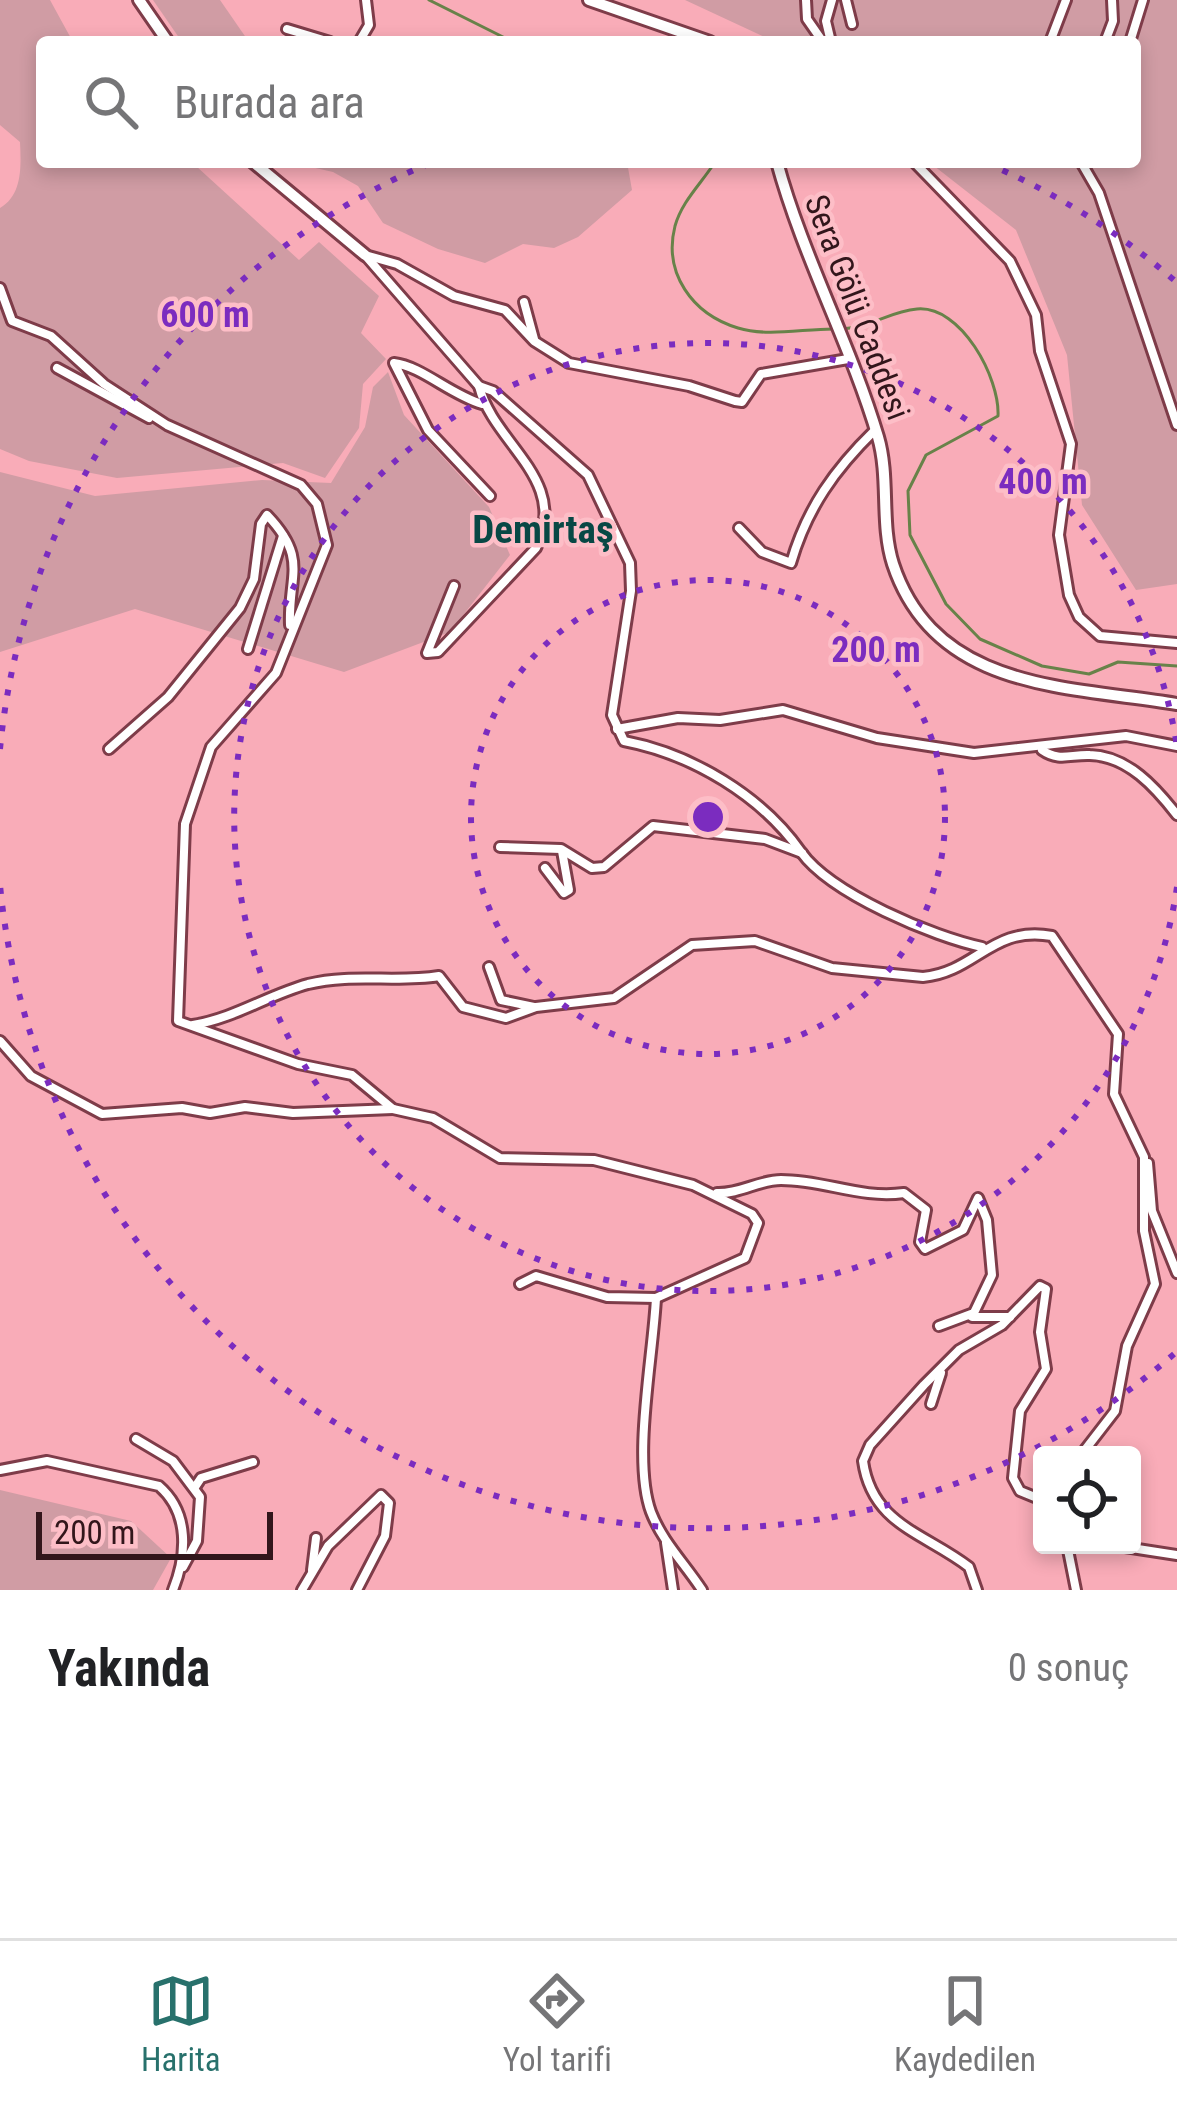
<!DOCTYPE html>
<html lang="tr">
<meta charset="utf-8">
<style>
:root{--surface:#fff;--page:#f6f6f6;--text:#202124;--muted:#757577;--line:#e0e0e0;--accent:#28716c}
body{margin:0;font-family:"Roboto Condensed",sans-serif;background:var(--page);color:var(--text)}
.controls{position:absolute;right:36px;bottom:36px;display:grid;overflow:hidden;border-radius:12px;box-shadow:0 6px 18px #0003}
.controls button{width:108px;height:108px;display:grid;place-items:center;padding:0;border:0;border-bottom:3px solid var(--line);background:var(--surface);color:var(--text);font:60px sans-serif}
.scale{position:absolute;left:36px;bottom:30px;width:237px;box-sizing:border-box;padding-left:12px;border:6px solid #32161b;border-top:0;font-size:33px;line-height:42px;white-space:nowrap;color:#32161b;-webkit-text-stroke:9px #fdbec7;paint-order:stroke}
.list{margin:0;padding:0;list-style:none}
h2{display:flex;justify-content:space-between;align-items:center;height:156px;margin:0;padding:0 48px;font-size:51px}
h2 small{font-size:39px;font-weight:400;color:var(--muted)}
.icon{flex:none;width:66px;height:66px;fill:none;stroke:currentColor;stroke-width:2;stroke-linecap:round;stroke-linejoin:round}
.map{position:relative;flex:none;width:1177px;height:1590px;overflow:hidden}
.search{position:absolute;background:var(--surface);box-shadow:0 6px 18px #0003;left:36px;right:36px;top:36px;height:132px;display:flex;align-items:center;gap:30px;box-sizing:border-box;padding:0 42px;border-radius:12px;color:var(--muted);font-size:45px}
.sheet{height:348px;background:var(--surface)}
nav{display:flex;justify-content:space-around;align-items:center;box-sizing:border-box;height:168px;border-top:3px solid var(--line);background:var(--surface);font-size:33px;color:var(--muted)}
nav a{display:grid;justify-items:center;gap:6px}
nav .on{color:var(--accent)}
.map>svg:first-child{display:block}
.green{fill:#d09ca4}
.lines{fill:none;stroke-linecap:round;stroke-linejoin:round}
.stream{stroke:#688249;stroke-width:3}
.street-casing{stroke:#7e3c49;stroke-width:14}
.secondary-casing{stroke:#7e3c49;stroke-width:16}
.street{stroke:#fff;stroke-width:8}
.secondary{stroke:#fff;stroke-width:10}
.ring{fill:none;stroke:#7b2cbf;stroke-width:6;stroke-dasharray:6 12}
.labels{text-anchor:middle;stroke-width:9;stroke-linejoin:round;paint-order:stroke}
.street-label{font-size:33px;fill:#32161b;stroke:#fdbec7}
.quarter-label{font-size:39px;font-weight:bold;fill:#084845;stroke:#fdbec7}
.centre{fill:#7b2cbf;stroke:#fdbec7;stroke-width:6}
.ring-label{font-size:36px;text-anchor:middle;font-weight:bold;fill:#7b2cbf;stroke:#fdbec7;stroke-width:9;stroke-linejoin:round;paint-order:stroke}
</style>
<div class="map">
<svg width="1177" height="1590" viewBox="0 0 1177 1590">
<rect width="100%" height="100%" fill="#f9acb8"/>
<g class="green">
<path d="M0,0H50L73,42H42V162H199L196,166L299,260L319,242L379,296L361,333L386,359L363,384L359,428L325,478L283,463L117,478L29,461L0,449V208C23,195 21,165 20,142L0,125Z"/>
<polygon points="153,0 220,0 249,42 182,42"/>
<polygon points="685,0 1177,0 1177,584 1136,590 1082,505 1067,355 1016,230 929,162 1135,162 1135,42 775,42"/>
<polygon points="289,162 627,162 632,190 578,237 554,248 523,244 485,263 438,249 383,223 358,186 333,172"/>
<polygon points="388,372 404,415 489,507 510,555 450,632 344,672 135,609 0,652 0,472 95,496 262,480 331,483 365,427 373,387"/>
<polygon points="0,1490 131,1521 171,1558 153,1590 0,1590"/>
</g>
<g class="lines">
<g class="stream">
<polyline points="429,0 507,39 594,42"/>
<path d="M715,162C701,184 682,201 675,226C663,273 692,314 738,328C767,337 802,329 833,329"/>
<path d="M842,329C870,328 890,311 917,309C961,305 1000,378 998,416L926,455L908,491L910,535L946,604L980,639L1042,666L1089,674L1118,662L1177,666"/>
</g>
<g class="street-casing">
<g id="street">
<polyline points="806,0 807,19 823,42"/>
<polyline points="846,0 852,24"/>
<polyline points="287,29 330,42"/>
<polyline points="359,42 369,25 366,0"/>
<polyline points="831,42 826,21 832,0"/>
<polyline points="1050,42 1066,0"/>
<polyline points="1105,42 1113,21 1112,0"/>
<polyline points="1130,42 1143,0"/>
<polyline points="914,162 1010,261 1036,315 1040,351 1071,444 1059,535 1069,595 1079,617 1100,636 1177,643"/>
<polyline points="1081,162 1099,193 1177,425"/>
<path d="M365,255L479,386C493,444 570,479 536,548L438,652L427,653L454,586"/>
<polyline points="365,255 397,264 454,296 505,310 534,341 569,363 689,386 735,401 742,402 761,374 848,359"/>
<polyline points="0,288 12,321 51,336 104,384 167,425 301,485 317,504 327,545 276,673 211,747 185,824 178,1021 298,1064 352,1075 393,1109 433,1118 500,1158 594,1160 693,1185 752,1214 758,1223 745,1258 656,1298 607,1297 536,1276 520,1284"/>
<polyline points="524,302 534,339"/>
<polyline points="57,368 149,418"/>
<path d="M479,386L493,391L588,475L630,563L631,591L612,715L624,741C692,754 762,796 801,852C831,894 934,937 982,947"/>
<path d="M482,404C451,395 421,366 394,363L428,430L490,496"/>
<path d="M739,528L762,552L791,563C807,508 835,469 875,430"/>
<polyline points="248,649 283,536"/>
<polyline points="617,729 678,718 720,720 783,710 877,738 974,753 1126,736 1177,746"/>
<path d="M109,749L168,697L240,608L254,579L261,524L267,515C309,559 288,575 290,625"/>
<path d="M1042,750C1059,762 1071,754 1090,755C1128,756 1156,788 1177,815"/>
<polyline points="500,847 561,849 592,868 604,867 653,826 765,839 802,853"/>
<polyline points="545,868 564,893 569,890 562,851"/>
<polyline points="489,967 501,1000 534,1007"/>
<path d="M193,1025C235,1018 268,995 308,984C352,973 396,983 439,976L463,1007L506,1018L536,1007L614,998L692,945L755,941L832,968L923,977C976,972 992,925 1052,936L1118,1034L1114,1094L1144,1157V1231L1155,1284L1127,1346L1115,1411L1081,1455"/>
<polyline points="0,1041 31,1076 102,1114 182,1108 210,1113 245,1107 293,1113 393,1109"/>
<polyline points="1148,1163 1152,1211 1177,1273"/>
<path d="M717,1193C740,1194 759,1180 781,1180C825,1180 860,1199 904,1193L926,1210L920,1242L925,1249L963,1230L978,1198L987,1220L992,1275L972,1317H1010"/>
<path d="M656,1298C653,1358 632,1460 651,1512C662,1541 685,1564 702,1590"/>
<polyline points="939,1326 971,1314"/>
<polyline points="931,1404 941,1373"/>
<polyline points="136,1439 173,1461 200,1497 197,1541 183,1567"/>
<path d="M0,1470L47,1461L159,1486C190,1513 187,1555 173,1590"/>
<polyline points="195,1487 201,1478 253,1462"/>
<polyline points="666,1543 673,1590"/>
<polyline points="1067,1545 1076,1590"/>
<polyline points="1112,1545 1177,1555"/>
<polyline points="312,1570 316,1538"/>
<polyline points="302,1590 328,1546 381,1495 389,1503 385,1536 357,1590"/>
<path d="M977,1590L969,1567C925,1533 872,1525 863,1461L870,1445L924,1385L959,1350L1002,1325L1040,1286L1046,1289L1040,1332L1046,1369L1020,1411L1013,1478L1020,1491L1042,1500"/>
</g>
</g>
<g class="secondary-casing">
<g id="secondary">
<polyline points="139,0 168,42"/>
<polyline points="589,0 710,42"/>
<polyline points="253,162 365,255"/>
<path d="M777,162C803,257 850,343 878,437C890,478 880,523 893,564C935,691 1068,686 1177,704"/>
</g>
</g>
<use href="#street" class="street"/>
<use href="#secondary" class="secondary"/>
</g>
<g class="ring">
<circle cx="708" cy="817" r="237"/>
<path d="M1177 887A474 474 0 1 1 1177 747"/>
<path d="M1174 1354A711 711 0 0 1 0 885M0 749A711 711 0 0 1 430 163M986 163A711 711 0 0 1 1174 280"/>
</g>
<g class="labels">
<g class="street-label">
<text transform="translate(858 307) rotate(69)" y="12">Sera Gölü Caddesi</text>
</g>
<g class="quarter-label">
<text x="543" y="543">Demirtaş</text>
</g>
</g>
<circle cx="708" cy="817" r="18" class="centre"/>
<g class="ring-label">
<text x="205" y="327">600 m</text>
<text x="1043" y="494">400 m</text>
<text x="876" y="662">200 m</text>
</g>
</svg>
<div class="controls">
<button><svg class="icon" aria-label="locate" viewBox="0 0 24 24"><circle cx="12" cy="12" r="6"/><path d="M12 2v4M12 18v4M2 12h4M18 12h4"/></svg></button>
</div>
<div class="scale">200 m</div>
<div class="search"><svg class="icon" aria-label="search" viewBox="0 0 24 24"><circle cx="10" cy="10" r="6"/><path d="M15 15l6 6"/></svg>Burada ara</div>
</div>
<section class="sheet">
<h2>Yakında<small>0 sonuç</small></h2>
<ul class="list">
</ul>
</section>
<nav>
<a class="on"><svg class="icon" aria-label="map" viewBox="0 0 24 24"><path d="M3 6l6-2 6 2 6-2v14l-6 2-6-2-6 2zM9 4v14M15 6v14"/></svg>Harita</a>
<a><svg class="icon" aria-label="directions" viewBox="0 0 24 24"><path d="M12 3l9 9-9 9-9-9zM9 14v-3h6M13 9l2 2-2 2"/></svg>Yol tarifi</a>
<a><svg class="icon" aria-label="saved" viewBox="0 0 24 24"><path d="M7 4h10v16l-5-4-5 4z"/></svg>Kaydedilen</a>
</nav>
